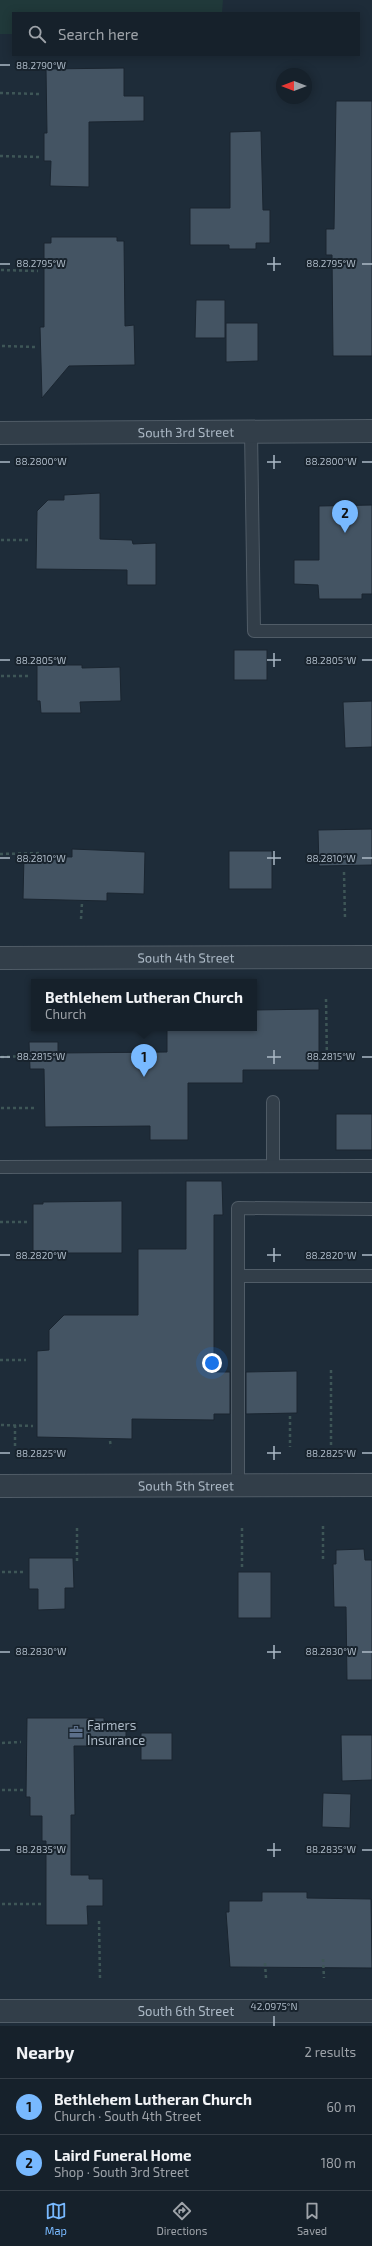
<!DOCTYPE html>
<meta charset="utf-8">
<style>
:root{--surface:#16212b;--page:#1f2933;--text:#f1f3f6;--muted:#9ea3a9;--line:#353e47;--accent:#78b9ff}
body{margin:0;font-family:"Exo 2",sans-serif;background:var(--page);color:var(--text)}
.compass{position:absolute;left:276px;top:68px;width:36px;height:36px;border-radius:50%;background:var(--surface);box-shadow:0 2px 10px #0003;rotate:270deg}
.you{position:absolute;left:212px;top:1363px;width:14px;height:14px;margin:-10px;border:3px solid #fff;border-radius:50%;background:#1a73e8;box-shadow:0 0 0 6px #1a73e833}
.badge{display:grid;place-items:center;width:26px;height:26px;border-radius:50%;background:var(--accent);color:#111;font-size:13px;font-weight:700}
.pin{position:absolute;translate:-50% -33px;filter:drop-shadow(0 1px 2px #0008)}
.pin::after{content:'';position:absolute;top:21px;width:14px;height:12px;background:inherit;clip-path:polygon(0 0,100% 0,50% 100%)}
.popup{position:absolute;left:31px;top:979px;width:226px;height:52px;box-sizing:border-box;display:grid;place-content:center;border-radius:0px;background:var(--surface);filter:drop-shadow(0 1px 3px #0005);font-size:13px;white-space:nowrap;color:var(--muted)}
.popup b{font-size:15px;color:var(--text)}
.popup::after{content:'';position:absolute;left:50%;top:100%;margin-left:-8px;border:8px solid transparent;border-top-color:var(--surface)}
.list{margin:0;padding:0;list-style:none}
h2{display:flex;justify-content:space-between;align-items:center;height:52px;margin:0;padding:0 16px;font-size:17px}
h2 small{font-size:13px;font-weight:400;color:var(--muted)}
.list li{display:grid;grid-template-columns:26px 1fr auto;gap:12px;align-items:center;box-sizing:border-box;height:56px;padding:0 16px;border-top:1px solid var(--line)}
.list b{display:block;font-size:15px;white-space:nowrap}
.list p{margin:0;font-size:13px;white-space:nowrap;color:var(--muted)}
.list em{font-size:13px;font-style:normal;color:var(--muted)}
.icon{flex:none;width:22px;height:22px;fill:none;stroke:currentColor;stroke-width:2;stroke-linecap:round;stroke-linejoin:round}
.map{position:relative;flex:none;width:372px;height:2026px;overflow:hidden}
.search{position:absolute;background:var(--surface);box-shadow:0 2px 10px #0003;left:12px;right:12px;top:12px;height:44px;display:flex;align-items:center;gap:10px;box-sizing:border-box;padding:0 14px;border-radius:0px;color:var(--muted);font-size:15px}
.sheet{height:164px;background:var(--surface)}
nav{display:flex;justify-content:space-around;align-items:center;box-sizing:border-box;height:56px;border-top:1px solid var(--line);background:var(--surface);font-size:11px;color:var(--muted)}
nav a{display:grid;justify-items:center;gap:2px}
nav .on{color:var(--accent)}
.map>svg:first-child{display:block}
.green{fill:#20393a}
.building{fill:#445463;stroke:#1a2530}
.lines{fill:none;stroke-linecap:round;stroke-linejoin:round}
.service-casing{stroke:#505c67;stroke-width:14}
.minor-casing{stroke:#505c67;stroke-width:24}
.path{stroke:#3e5657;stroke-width:2.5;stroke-dasharray:3 3;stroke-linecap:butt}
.service{stroke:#323e49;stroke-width:12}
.minor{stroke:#323e49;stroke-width:22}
.ticks{fill:none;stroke:#acb9c6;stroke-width:1.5}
.labels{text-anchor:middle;stroke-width:4;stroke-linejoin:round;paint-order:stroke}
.street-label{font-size:13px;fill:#acb9c6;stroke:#18232d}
.poi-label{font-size:13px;fill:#acb9c6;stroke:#18232d;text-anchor:start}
.ticks-label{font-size:10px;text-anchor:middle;fill:#acb9c6;stroke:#18232d;stroke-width:4;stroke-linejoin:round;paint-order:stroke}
</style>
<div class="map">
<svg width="372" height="2026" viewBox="0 0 372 2026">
<rect width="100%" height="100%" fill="#1e2c39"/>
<polygon class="green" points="0,0 223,0 222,13 13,13 13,34 0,34"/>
<g class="building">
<polygon points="124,68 124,96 144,96 144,121 89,122 89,187 50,186 51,161 44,161 44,133 47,133 46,69"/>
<polygon points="336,101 372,101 372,356 333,356 332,255 326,255 326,229 334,229"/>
<polygon points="261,131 263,210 270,210 270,243 256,243 256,249 229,249 229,245 190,245 190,208 230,208 230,132"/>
<polygon points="51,237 117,237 117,241 124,241 125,326 134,325 135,365 69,366 42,398 40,327 44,327 44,243 51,243"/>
<polygon points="196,300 225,300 225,338 195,338"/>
<polygon points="226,323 258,323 258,361 226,362"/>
<polygon points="100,493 100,539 132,540 133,544 156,543 156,585 127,585 127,570 36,569 37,511 48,500 64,500 64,495"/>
<polygon points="372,505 372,594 362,594 362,599 319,599 318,585 294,584 294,560 319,560 319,506"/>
<rect x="234" y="650" width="33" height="30"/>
<polygon points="37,665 82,665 82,668 120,667 121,701 80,702 81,713 41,713 40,701 37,701"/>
<polygon points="372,701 372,747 345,748 343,702"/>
<polygon points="372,829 372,865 319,866 318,830"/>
<polygon points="72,849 145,852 144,894 107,893 107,901 23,899 24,856 72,857"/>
<rect x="229" y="851" width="43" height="38"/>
<polygon points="319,1009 319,1070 243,1070 243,1083 188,1083 188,1140 150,1140 150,1126 45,1127 44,1069 30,1069 29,1042 58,1042 58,1053 167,1052 167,1028 254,1028 254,1010"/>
<rect x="336" y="1114" width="36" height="36"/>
<polygon points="186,1181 222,1181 223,1215 214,1215 214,1372 230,1372 230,1414 214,1414 214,1420 132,1419 132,1439 37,1437 37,1351 49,1350 49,1330 64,1315 138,1315 138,1249 186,1249"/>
<polygon points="122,1201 122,1253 43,1253 43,1251 33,1251 33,1204 43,1204 43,1202"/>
<polygon points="297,1371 297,1413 246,1414 246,1372"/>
<polygon points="364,1549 365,1560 372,1560 372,1680 347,1680 346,1607 334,1607 333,1564 336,1564 336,1550"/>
<polygon points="29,1558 73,1558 74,1588 65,1588 65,1609 38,1610 38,1589 29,1589"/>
<rect x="238" y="1572" width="33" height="46"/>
<polygon points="27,1718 104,1718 104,1721 126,1722 126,1746 74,1746 75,1815 71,1815 71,1875 89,1875 89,1879 103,1879 103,1906 87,1906 88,1925 46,1925 46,1841 42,1841 42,1816 30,1816 30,1797 26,1797"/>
<rect x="141" y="1733" width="31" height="27"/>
<polygon points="341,1735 372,1735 372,1780 342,1781"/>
<polygon points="323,1793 351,1794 350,1828 322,1827"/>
<polygon points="262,1892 307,1892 307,1898 371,1899 372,1968 230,1967 226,1912 229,1912 229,1901 262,1901"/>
</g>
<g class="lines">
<g class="service-casing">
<g id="service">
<polyline points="251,431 254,631 372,631"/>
<polyline points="273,1102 273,1165"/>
<polyline points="0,1167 372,1166"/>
<polyline points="238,1276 372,1276"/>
<polyline points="238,1485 238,1208 372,1209"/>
</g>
</g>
<g class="minor-casing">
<g id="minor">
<path id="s1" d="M0,433L372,431"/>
<path id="s2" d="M0,958L372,957"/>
<path id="s3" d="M0,1486L372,1485"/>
<path id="s4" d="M0,2011H372"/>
</g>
</g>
<g class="path">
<polyline points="0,93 41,94"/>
<polyline points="0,156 39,157"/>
<polyline points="1,270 38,271"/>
<polyline points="2,346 36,347"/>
<polyline points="1,540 28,540"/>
<polyline points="1,676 28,676"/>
<polyline points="0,854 42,853"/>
<polyline points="344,872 345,918"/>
<polyline points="81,919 82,903"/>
<polyline points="326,999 327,1061"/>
<polyline points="1,1057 27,1056"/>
<polyline points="1,1108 37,1108"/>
<polyline points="0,1222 27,1222"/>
<polyline points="0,1360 26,1360"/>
<polyline points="331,1370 331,1446"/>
<polyline points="290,1416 290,1447"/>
<polyline points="1,1425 33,1426"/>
<polyline points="15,1425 15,1448"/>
<polyline points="110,1441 111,1447"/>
<polyline points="323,1526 323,1560"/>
<polyline points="77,1561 77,1528"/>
<polyline points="242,1567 242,1527"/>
<polyline points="2,1572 25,1572"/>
<polyline points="2,1743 21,1742"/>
<polyline points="2,1790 23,1790"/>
<polyline points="2,1904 42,1904"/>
<polyline points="99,1921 100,1978"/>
<polyline points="323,1959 324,1978"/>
<polyline points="265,1963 266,1978"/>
</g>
<use href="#service" class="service"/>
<use href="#minor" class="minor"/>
</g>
<path class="ticks" d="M0,65H10M274,257V271M0,264H10M267,264H281M362,264H372M274,455V469M0,462H10M267,462H281M362,462H372M274,653V667M0,660H10M267,660H281M362,660H372M274,851V865M0,858H10M267,858H281M362,858H372M274,1050V1064M0,1057H10M267,1057H281M362,1057H372M274,1248V1262M0,1255H10M267,1255H281M362,1255H372M274,1446V1460M0,1453H10M267,1453H281M362,1453H372M274,1645V1659M0,1652H10M267,1652H281M362,1652H372M274,1843V1857M0,1850H10M267,1850H281M362,1850H372M274,2016V2026"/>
<defs>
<g id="office-bare" transform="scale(1.08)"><path d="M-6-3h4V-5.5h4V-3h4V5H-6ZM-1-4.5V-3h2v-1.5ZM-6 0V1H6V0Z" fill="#5c6f8a" stroke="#18232d" stroke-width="2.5" paint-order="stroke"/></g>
</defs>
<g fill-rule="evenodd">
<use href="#office-bare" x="76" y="1732"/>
</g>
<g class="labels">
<g class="street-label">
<text dy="5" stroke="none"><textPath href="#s1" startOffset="186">South 3rd Street</textPath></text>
<text dy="5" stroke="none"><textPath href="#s2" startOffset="186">South 4th Street</textPath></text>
<text dy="5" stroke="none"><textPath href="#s3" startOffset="186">South 5th Street</textPath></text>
<text dy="5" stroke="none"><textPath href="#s4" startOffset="186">South 6th Street</textPath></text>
</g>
<g class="poi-label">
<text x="87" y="1730">Farmers<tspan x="87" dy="15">Insurance</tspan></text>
</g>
</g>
<g class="ticks-label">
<text x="41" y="69">88.2790°W</text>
<text x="331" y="267">88.2795°W</text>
<text x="41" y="267">88.2795°W</text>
<text x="331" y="465">88.2800°W</text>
<text x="41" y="465">88.2800°W</text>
<text x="331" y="664">88.2805°W</text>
<text x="41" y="664">88.2805°W</text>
<text x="331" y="862">88.2810°W</text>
<text x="41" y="862">88.2810°W</text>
<text x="41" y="1060">88.2815°W</text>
<text x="331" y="1060">88.2815°W</text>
<text x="41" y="1259">88.2820°W</text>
<text x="331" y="1259">88.2820°W</text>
<text x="41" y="1457">88.2825°W</text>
<text x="331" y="1457">88.2825°W</text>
<text x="41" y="1655">88.2830°W</text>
<text x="331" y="1655">88.2830°W</text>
<text x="41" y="1853">88.2835°W</text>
<text x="331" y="1853">88.2835°W</text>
<text x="274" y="2010">42.0975°N</text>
</g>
</svg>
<svg class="compass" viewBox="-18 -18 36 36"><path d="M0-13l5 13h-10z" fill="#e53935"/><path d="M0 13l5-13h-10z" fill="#9ea3a9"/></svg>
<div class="you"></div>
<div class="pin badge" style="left:144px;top:1077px">1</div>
<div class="popup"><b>Bethlehem Lutheran Church</b>Church</div>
<div class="pin badge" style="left:345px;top:533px">2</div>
<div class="search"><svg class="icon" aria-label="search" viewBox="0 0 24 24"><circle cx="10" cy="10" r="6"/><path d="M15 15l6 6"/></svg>Search here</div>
</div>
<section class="sheet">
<h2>Nearby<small>2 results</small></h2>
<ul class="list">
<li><span class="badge">1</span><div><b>Bethlehem Lutheran Church</b><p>Church · South 4th Street</p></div><em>60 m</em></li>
<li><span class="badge">2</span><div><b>Laird Funeral Home</b><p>Shop · South 3rd Street</p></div><em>180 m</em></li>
</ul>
</section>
<nav>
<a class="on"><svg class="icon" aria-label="map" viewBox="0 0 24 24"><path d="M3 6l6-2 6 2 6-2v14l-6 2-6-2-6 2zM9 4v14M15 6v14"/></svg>Map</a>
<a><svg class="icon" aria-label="directions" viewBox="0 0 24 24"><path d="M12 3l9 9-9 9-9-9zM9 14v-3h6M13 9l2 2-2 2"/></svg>Directions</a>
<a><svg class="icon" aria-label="saved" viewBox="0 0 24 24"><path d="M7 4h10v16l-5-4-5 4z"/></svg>Saved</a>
</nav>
